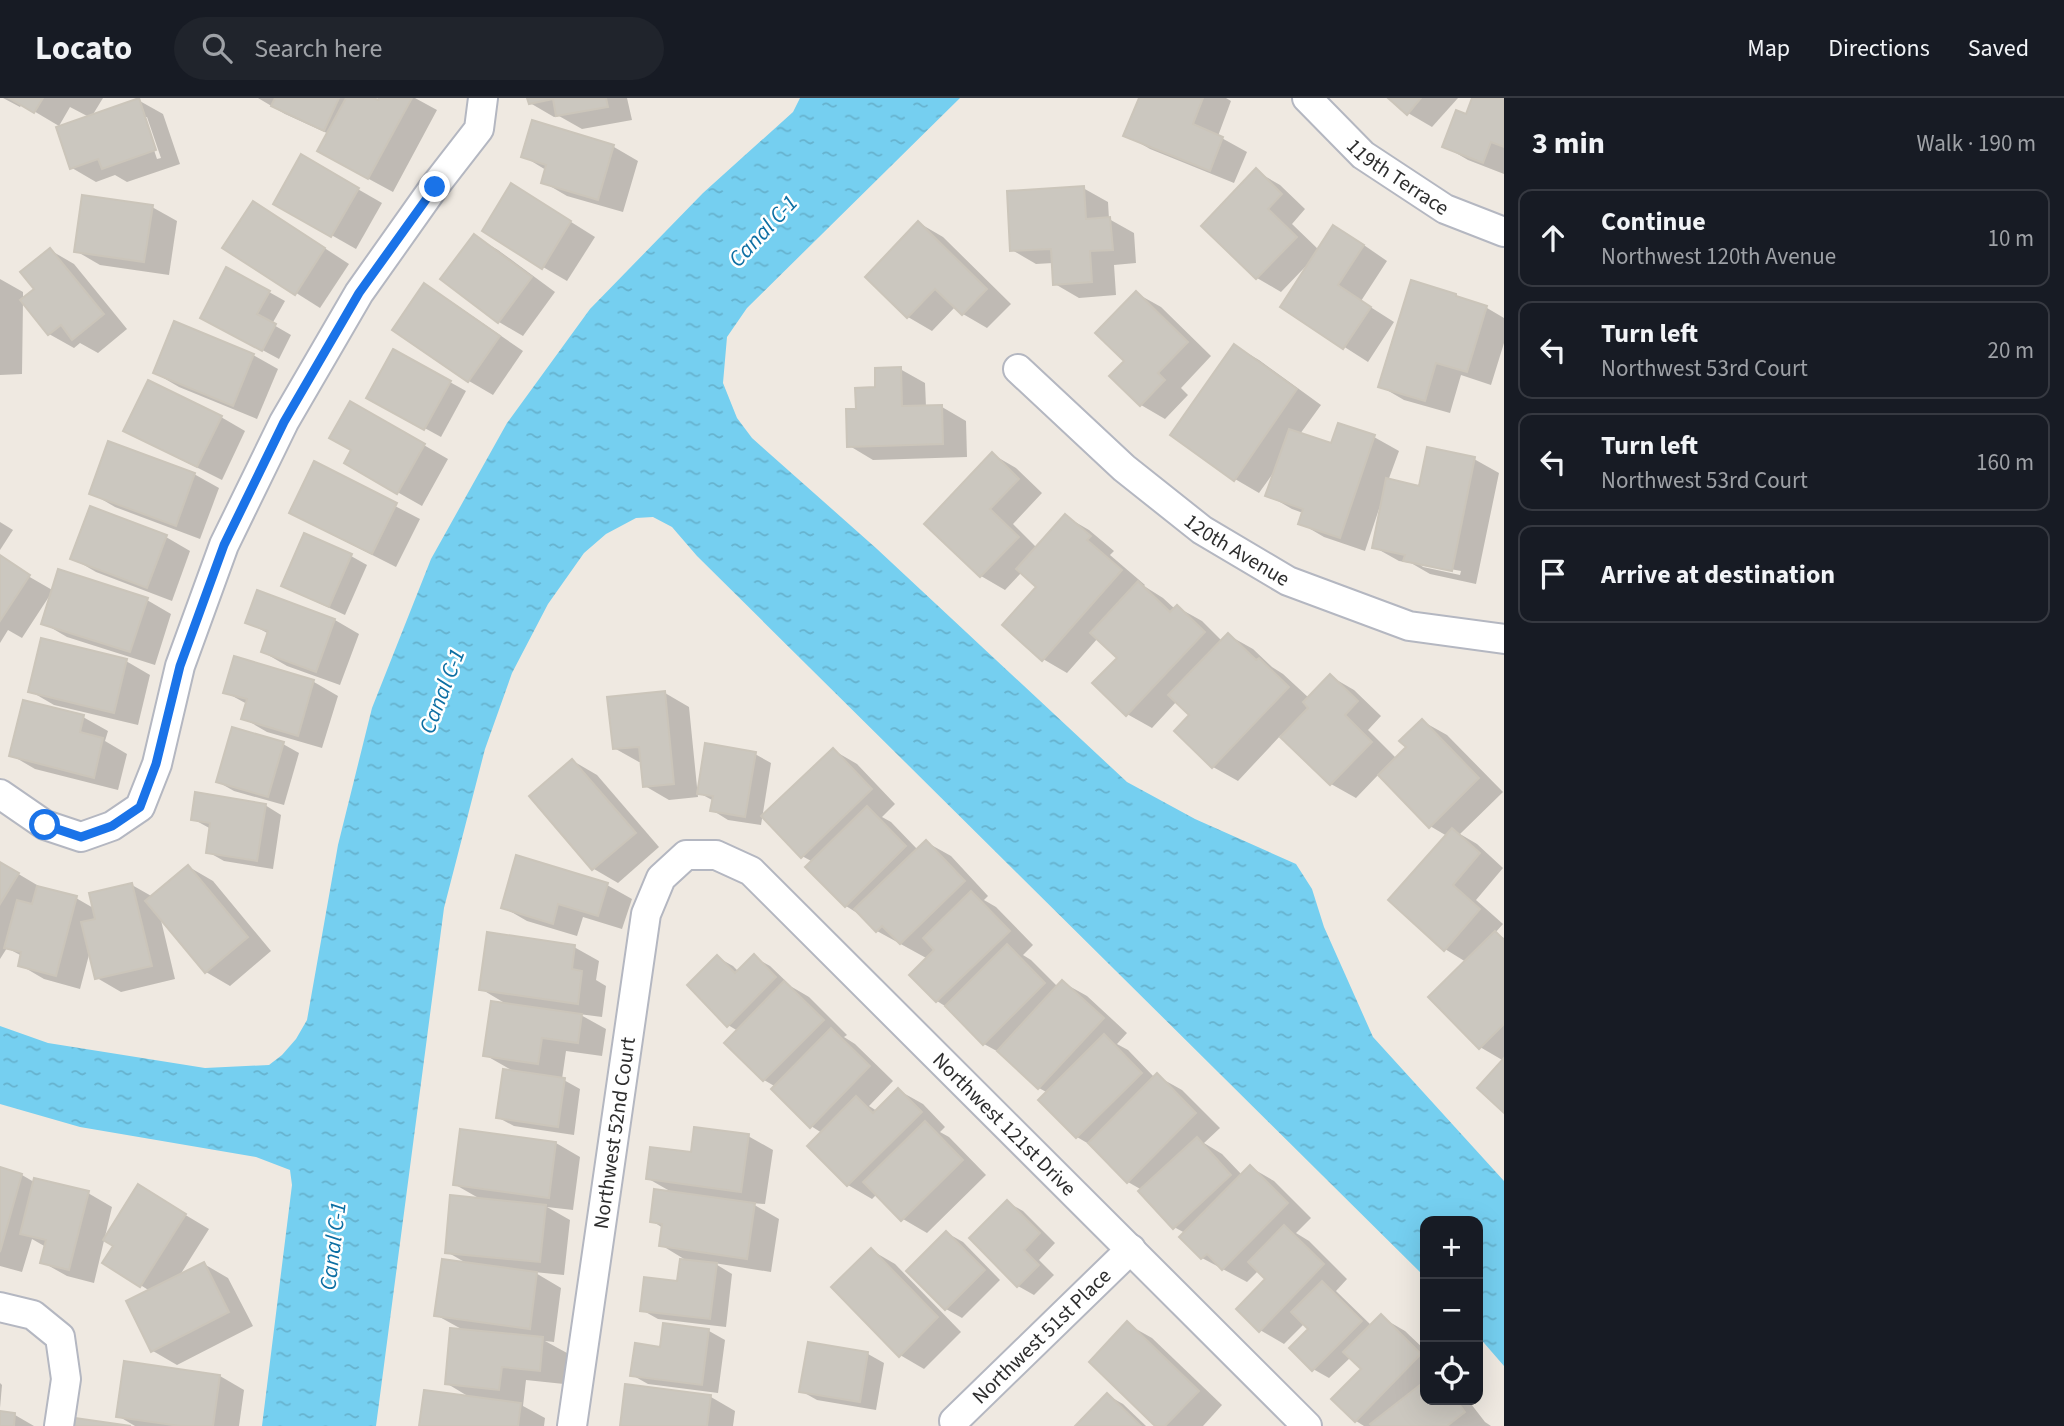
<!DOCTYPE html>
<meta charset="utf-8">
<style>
body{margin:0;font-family:"Source Sans 3",sans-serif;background:#20242c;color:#f1f3f6}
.controls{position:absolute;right:21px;bottom:21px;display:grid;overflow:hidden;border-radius:14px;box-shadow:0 7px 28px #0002}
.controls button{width:63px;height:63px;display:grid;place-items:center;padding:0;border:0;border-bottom:2px solid #363941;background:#171b24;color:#f1f3f6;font:35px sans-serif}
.stop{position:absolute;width:21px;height:21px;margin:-16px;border:5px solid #1a73e8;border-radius:50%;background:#fff}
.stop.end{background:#1a73e8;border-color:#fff;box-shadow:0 2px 7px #0008}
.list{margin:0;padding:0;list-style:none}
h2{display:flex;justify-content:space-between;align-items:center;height:91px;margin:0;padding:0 28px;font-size:30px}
h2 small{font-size:23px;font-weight:400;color:#9ea1a6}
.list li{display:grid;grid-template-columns:46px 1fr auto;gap:21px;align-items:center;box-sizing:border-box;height:98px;margin:0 14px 14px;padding:0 14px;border:2px solid #363941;border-radius:14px}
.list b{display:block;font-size:26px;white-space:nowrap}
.list p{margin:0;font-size:23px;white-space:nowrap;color:#9ea1a6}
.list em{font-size:23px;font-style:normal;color:#9ea1a6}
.icon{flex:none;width:38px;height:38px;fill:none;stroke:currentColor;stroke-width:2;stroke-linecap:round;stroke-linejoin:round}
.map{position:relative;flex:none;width:1504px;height:1328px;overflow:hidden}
header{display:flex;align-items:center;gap:42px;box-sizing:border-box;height:98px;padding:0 35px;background:#171b24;border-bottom:2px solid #363941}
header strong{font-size:33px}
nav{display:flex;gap:38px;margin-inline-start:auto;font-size:24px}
.search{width:490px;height:63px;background:#20242c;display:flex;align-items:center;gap:18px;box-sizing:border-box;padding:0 24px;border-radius:38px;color:#9ea1a6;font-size:26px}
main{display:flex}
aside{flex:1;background:#171b24}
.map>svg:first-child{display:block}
</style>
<header>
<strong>Locato</strong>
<div class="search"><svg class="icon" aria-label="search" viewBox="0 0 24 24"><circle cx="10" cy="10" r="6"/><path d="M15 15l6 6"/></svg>Search here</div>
<nav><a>Map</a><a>Directions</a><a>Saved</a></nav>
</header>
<main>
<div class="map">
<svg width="1504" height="1328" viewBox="0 0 1504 1328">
<defs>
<pattern id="water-ripples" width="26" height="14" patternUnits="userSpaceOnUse" patternTransform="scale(1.75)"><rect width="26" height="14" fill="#75cff0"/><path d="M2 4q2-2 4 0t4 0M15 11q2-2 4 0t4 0" fill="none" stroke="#66b2ce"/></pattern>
</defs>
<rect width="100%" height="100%" fill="#efe9e1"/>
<!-- water -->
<polygon fill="url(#water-ripples)" points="800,0 960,0 747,210 727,239 723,285 737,320 752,340 877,451 1127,684 1195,721 1296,766 1312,791 1324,829 1373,939 1504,1083 1504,1268 1478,1238 1478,1123 1425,1123 1425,1179 697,458 672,429 653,419 636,420 606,436 584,455 548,506 512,575 485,651 444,810 376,1328 262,1328 292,1087 290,1072 256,1059 80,1029 0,1006 0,928 48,945 205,970 269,967 282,957 296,941 307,922 338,747 372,610 431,461 507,325 590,211 703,95 793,14"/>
<!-- shadow -->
<g fill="#0003" fill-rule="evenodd">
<path d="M3,0H103L92,18L138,2L163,16L180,66L127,84L115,77L96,84L72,70L89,19L70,9L59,28L22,6L20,9ZM143,19H147L161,60L157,61Z"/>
<polygon points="258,0 371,0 378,4 381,0 415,0 437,12 393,94 343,67 329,36 285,16"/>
<polygon points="529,0 627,0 632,22 582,31 559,18 554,19 530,5"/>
<polygon points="1140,0 1226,0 1231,3 1218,38 1247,54 1234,85 1150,51 1126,37"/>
<polygon points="1391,0 1458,0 1432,29 1408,15"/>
<polygon points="1473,0 1504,0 1504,76 1468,62 1444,48 1467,18"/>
<polygon points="533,25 614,49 638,63 623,114 567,98 543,84 546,72 523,58"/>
<polygon points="302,59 382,105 356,151 275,105"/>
<polygon points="1256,73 1280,87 1305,111 1292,126 1319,152 1358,143 1387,163 1361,203 1394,224 1368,264 1282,209 1308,169 1306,168 1281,194 1257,180"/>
<polygon points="1083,90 1108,104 1109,121 1134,135 1136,165 1114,167 1116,197 1079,200 1055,186 1053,165 1036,166 1012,152"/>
<polygon points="536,102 595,139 567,183 543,169"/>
<polygon points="152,109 177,123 169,177 100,167 76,153"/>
<polygon points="277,119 349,166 320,210 225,150"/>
<polygon points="919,125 943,139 1011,206 987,230 963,216 956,208 932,233 908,219"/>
<polygon points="474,138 498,152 555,194 523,238 499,224 442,181"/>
<polygon points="50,152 74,166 127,231 98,255 80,245 74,250 49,236 23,203 22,276 0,277 0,181 23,194 23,202 36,192"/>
<polygon points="425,188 449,202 523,253 493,297 469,283"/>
<polygon points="269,194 285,203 272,226 291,237 279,261 218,228"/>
<polygon points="1136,195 1161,209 1211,258 1181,290 1188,297 1165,321 1141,307 1127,263"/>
<polygon points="1456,197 1465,203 1487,210 1504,220 1504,245 1491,287 1461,277 1450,315 1404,302 1380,288"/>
<path d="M1235,248L1259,262L1321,307L1300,336L1332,347L1374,339L1399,353L1388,383L1420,390L1474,361L1499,375L1476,486L1430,476L1411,465L1399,463L1374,449L1382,408H1380L1365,453L1324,439L1300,425L1303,415L1292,411L1268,397L1276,371L1259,395L1235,381ZM1418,465L1461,473L1460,477L1423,469Z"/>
<polygon points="394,253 466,293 441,339 368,299"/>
<polygon points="253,257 278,271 257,321 179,289 155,275"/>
<polygon points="900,271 925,285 926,309 942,309 966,323 967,359 873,362 848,347 858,312 877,291"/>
<polygon points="351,305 448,361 422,408 346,365 353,352"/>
<polygon points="221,319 245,333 222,382 150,346 126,332"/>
<polygon points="992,356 1016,370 1042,395 1013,426 1037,450 1065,418 1089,432 1114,453 1110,457 1145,487 1144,488 1163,500 1175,511 1177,509 1202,523 1222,543 1228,537 1253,551 1272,569 1283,576 1309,600 1330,578 1354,592 1381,618 1368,632 1397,661 1409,650 1422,623 1447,637 1503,694 1460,736 1477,746 1503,770 1476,802 1503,826 1495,835 1504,840 1504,963 1480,949 1466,864 1445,851 1447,738 1430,728 1379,676 1356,700 1331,686 1281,637 1238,683 1213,669 1176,633 1191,617 1177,603 1152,630 1127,616 1119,560 1098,540 1067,575 1043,561 1038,488 1022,474 1005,492 981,478 926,426"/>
<polygon points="314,366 420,421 396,469 315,428"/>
<polygon points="194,376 219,390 200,441 115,409 91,395"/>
<polygon points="0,424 13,432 0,452"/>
<polygon points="166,439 190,453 172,503 96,474 72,460"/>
<polygon points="0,458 21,474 54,493 147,502 171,516 155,567 67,539 43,525 52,494 22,540 8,532 0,545"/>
<polygon points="351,458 367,467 345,517 299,496 283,487"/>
<polygon points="335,522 359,536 340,587 287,568 263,554 269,536 247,524"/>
<polygon points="235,561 314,584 338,598 322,650 267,634 243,620 247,606 225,594"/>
<polygon points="126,563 150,577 138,627 54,607 30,593"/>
<polygon points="665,595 689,609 698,699 669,702 645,688 642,664 639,664 614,650"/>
<polygon points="83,619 108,633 105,643 127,656 118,692 35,671 11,657"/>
<polygon points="283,646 299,655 284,707 234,693 218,684"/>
<polygon points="833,652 857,666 895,706 882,719 891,724 918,752 926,744 951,758 988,798 984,802 996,809 1033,847 1023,857 1031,862 1058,889 1062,884 1087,898 1127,935 1117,946 1128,952 1155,980 1157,978 1182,992 1220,1030 1204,1045 1222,1056 1242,1077 1250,1069 1274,1083 1311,1120 1296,1135 1309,1143 1347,1181 1336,1193 1372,1228 1381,1219 1405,1233 1425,1252 1425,1302 1468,1302 1485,1324 1491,1328 1364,1328 1356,1323 1363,1271 1351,1259 1329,1280 1313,1271 1311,1231 1305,1225 1284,1246 1260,1232 1268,1181 1259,1172 1247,1184 1202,1160 1185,1135 1174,1129 1142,1092 1128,1084 1094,1049 1077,1039 1048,995 1039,990 1004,957 984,946 948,910 937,903 928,861 877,833 862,818 846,808 813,764 802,758"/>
<polygon points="755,656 771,665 761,727 728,722 712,712 714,703 699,695"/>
<polygon points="573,663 597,677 659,749 618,785 594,771 531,699"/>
<polygon points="265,707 281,717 273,771 224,763 208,754 211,731 193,721"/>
<polygon points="0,765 42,790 76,800 95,811 132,787 153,799 189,769 213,783 271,853 230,888 206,874 160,818 175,881 121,894 97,880 90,853 80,891 44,881 20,867 22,858 7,850 0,861"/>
<polygon points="607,787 632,801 622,831 583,819 577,838 527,823 503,809"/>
<polygon points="574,849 599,863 596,882 606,888 602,919 579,916 606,931 602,958 566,953 562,981 580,991 574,1037 514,1028 497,1019 515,974 485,957 508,907 481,891"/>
<polygon points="717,859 733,868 739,874 754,859 770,868 792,889 809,899 847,937 844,939 855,946 893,983 869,1008 877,1013 898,992 923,1006 945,1029 940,1034 949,1039 986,1077 927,1135 903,1121 877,1096 872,1101 848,1087 822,1035 811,1028 776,989 764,982 726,945 738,933 728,927"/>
<polygon points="748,1038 773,1052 765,1106 751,1105 779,1121 771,1174 714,1165 732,1176 726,1229 658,1221 642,1212 679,1185 689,1164 661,1147 663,1130 652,1123 675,1096 647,1080 692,1056"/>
<polygon points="556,1045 580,1059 573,1112 547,1109 570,1122 564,1177 534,1174 561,1190 554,1244 545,1243 567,1255 564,1286 526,1282 523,1308 545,1320 544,1328 421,1328 471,1300 446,1285 465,1233 436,1217 468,1166 447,1154 482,1102 454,1086"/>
<polygon points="0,1071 22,1077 34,1084 88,1095 112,1109 94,1185 67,1178 42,1164 46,1149 32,1141 22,1174 0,1168"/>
<polygon points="162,1103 209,1131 180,1177 204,1166 228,1180 253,1228 177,1267 153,1253 150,1193 105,1165"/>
<polygon points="1007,1104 1023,1113 1055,1145 1039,1162 1054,1177 1034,1197 1018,1188"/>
<polygon points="947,1135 963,1144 1000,1182 962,1220 946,1211"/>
<polygon points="871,1152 895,1166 961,1234 924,1271 900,1257"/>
<polygon points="1127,1226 1152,1240 1222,1307 1203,1328 1158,1328"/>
<polygon points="665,1227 709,1233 725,1242 718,1295 648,1286 632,1277 662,1251"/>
<polygon points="809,1246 868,1256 884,1265 876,1312 817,1302 801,1293"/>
<polygon points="220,1278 244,1292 239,1328 135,1328 118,1318"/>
<polygon points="0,1285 2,1287 0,1310"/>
<polygon points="627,1288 711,1299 735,1313 733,1328 621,1328"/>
<polygon points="1107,1297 1123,1306 1146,1328 1077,1328"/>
<polygon points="0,1315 15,1317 34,1328 0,1328"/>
</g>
<!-- building -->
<g fill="#cbc7bf" stroke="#cbc5ba" stroke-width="2">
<polygon points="9,0 43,0 34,15"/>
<polygon points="139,0 156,52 102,71 98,61 70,71 56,29"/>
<polygon points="275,0 339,0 324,33 271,8"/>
<polygon points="346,0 374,0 378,2 379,0 412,0 368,81 317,53"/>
<polygon points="527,0 606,0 608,9 556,18 553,1 529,6"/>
<polygon points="1139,0 1203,0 1193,26 1223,39 1210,73 1123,38"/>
<polygon points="1388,0 1421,0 1407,17"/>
<polygon points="1472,0 1504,0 1504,49 1491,44 1483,65 1442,49 1456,12 1466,16"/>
<polygon points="532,22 614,47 598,102 541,85 546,67 521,59"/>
<polygon points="301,56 359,90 331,139 273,106"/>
<polygon points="1256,70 1282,96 1268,111 1297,139 1256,181 1201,128"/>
<polygon points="511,85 571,123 542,171 482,133"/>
<polygon points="1084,88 1086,121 1110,119 1113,152 1090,153 1092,184 1053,187 1051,151 1010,153 1007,93"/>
<polygon points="82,97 153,107 144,164 74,154"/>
<polygon points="253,103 325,150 295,197 222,150"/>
<polygon points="918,123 987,191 962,217 935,191 907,220 865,179"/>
<polygon points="1333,127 1364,147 1338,187 1371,209 1343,251 1280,209"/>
<polygon points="474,136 532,179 498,225 440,181"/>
<polygon points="50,150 104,216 72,242 61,227 48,237 20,202 34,191 20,174"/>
<polygon points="226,169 270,193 257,216 276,226 262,253 200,220"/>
<polygon points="1411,182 1456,196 1456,198 1487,208 1467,274 1436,265 1425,303 1378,289"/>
<polygon points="424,185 500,238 468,284 392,232"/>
<polygon points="1136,193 1188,244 1158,275 1165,282 1140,308 1109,278 1124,263 1095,235"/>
<polygon points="174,223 254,256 233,308 153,275"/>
<polygon points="1234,246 1297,291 1234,383 1170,337"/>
<polygon points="393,251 451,283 424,332 366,300"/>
<polygon points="901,269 902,308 942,307 943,346 847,349 846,311 856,311 855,290 875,289 875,270"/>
<polygon points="148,282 222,318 197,369 123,333"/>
<polygon points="350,303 425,346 397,396 344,365 351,352 329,340"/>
<polygon points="1338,325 1375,337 1340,440 1298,426 1303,411 1265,398 1289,331 1331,345"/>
<polygon points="108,343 195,375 176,428 89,396"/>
<polygon points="1427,349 1475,359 1452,473 1403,463 1405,457 1372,450 1386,380 1419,388"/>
<polygon points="992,354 1019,381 990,411 1019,439 980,479 924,426"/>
<polygon points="314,363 397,405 372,456 289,415"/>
<polygon points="90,408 167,437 147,490 70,461"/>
<polygon points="1065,416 1091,438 1087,442 1122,472 1042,563 1002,527 1036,489 1016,471"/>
<polygon points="304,435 352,456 329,509 281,488"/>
<polygon points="0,457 30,477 0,523"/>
<polygon points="58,471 148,500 130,554 41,526"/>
<polygon points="1138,483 1170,514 1177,507 1205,534 1126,618 1092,585 1117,560 1090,535"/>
<polygon points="257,492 335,521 316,574 261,554 268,533 245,525"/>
<polygon points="1228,535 1256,562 1259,560 1289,589 1212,670 1174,633 1189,617 1168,597"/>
<polygon points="41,540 127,561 114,615 28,594"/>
<polygon points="234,558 314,582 298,638 241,621 247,601 223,595"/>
<polygon points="1330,576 1358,603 1345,617 1372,644 1330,687 1280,639 1308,610 1303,604"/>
<polygon points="665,593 674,686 643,689 639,649 613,651 607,599"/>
<polygon points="23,602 84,617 80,634 103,640 94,680 9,658"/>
<polygon points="1422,621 1479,680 1429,730 1378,677 1406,649 1399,643"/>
<polygon points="232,629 284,644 268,699 216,684"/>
<polygon points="705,645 756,654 745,719 710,713 713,698 697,696"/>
<polygon points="833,650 872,691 801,760 761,718"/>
<polygon points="572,661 636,735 592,772 529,698"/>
<polygon points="195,694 266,706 257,763 206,755 210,725 191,722"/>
<polygon points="867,708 906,748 845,809 805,769"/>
<polygon points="1452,730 1480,755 1453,787 1480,811 1444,853 1388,802"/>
<polygon points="926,742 965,783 900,846 882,828 876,834 854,811"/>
<polygon points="516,757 608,785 598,818 558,806 553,826 501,810"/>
<polygon points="0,764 19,775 0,806"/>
<polygon points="188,767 248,839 205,875 145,803"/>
<polygon points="132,785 152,868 95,881 81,824 95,821 89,795"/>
<polygon points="37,788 77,798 56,878 18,868 21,854 4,850 17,802 32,806"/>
<polygon points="971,793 1010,833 936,904 909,877 934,852 923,840"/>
<polygon points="1495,833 1504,842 1504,926 1479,951 1428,899"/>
<polygon points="487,834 575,847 572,871 582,873 578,906 479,892"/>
<polygon points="1007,846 1045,885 983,947 945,908"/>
<polygon points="754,856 776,879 727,929 687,887 717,857 735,875"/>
<polygon points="1062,882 1104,920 1038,991 997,953"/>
<polygon points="784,883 824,922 763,983 724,945"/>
<polygon points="491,903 582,916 578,945 542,940 538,966 483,958"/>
<polygon points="831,930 870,968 810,1030 771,991"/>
<polygon points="1104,936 1142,975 1076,1040 1038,1002"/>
<polygon points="1504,960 1504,1015 1477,990"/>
<polygon points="503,971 565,980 558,1029 496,1020"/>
<polygon points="1157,975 1196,1015 1127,1085 1088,1045"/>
<polygon points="898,990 922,1014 847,1088 807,1048 856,998 873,1015"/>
<polygon points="925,1023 963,1062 901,1123 863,1084"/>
<polygon points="694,1029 749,1036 741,1094 646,1081 650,1049 691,1054"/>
<polygon points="460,1031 556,1044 549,1100 453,1087"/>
<polygon points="1197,1039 1231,1077 1173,1131 1138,1093"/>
<polygon points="1250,1067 1288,1105 1222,1172 1207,1156 1201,1161 1179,1139"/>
<polygon points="0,1069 22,1076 0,1154"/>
<polygon points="34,1080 89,1093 69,1172 40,1165 46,1142 20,1136"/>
<polygon points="138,1086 186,1116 140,1189 102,1165 113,1148 103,1142"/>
<polygon points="654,1091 755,1105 747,1161 659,1148 662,1126 650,1124"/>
<polygon points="450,1097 546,1107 540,1164 445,1155"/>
<polygon points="1007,1102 1040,1135 1024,1152 1039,1167 1017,1189 969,1140"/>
<polygon points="1284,1127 1324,1166 1259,1234 1236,1211 1265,1181 1248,1164"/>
<polygon points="946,1133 985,1172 945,1212 906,1173"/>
<polygon points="871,1150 938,1219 899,1259 831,1189"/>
<polygon points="442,1161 537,1174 530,1231 434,1218"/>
<polygon points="680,1161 717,1165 710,1221 640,1213 644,1179 677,1183"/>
<polygon points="204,1164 229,1214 151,1254 126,1203"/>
<polygon points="1322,1183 1362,1223 1312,1273 1289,1250 1308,1231 1291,1214"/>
<polygon points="1381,1216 1421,1256 1355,1324 1331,1301 1361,1271 1343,1254"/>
<polygon points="1127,1223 1199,1293 1165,1328 1155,1328 1089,1264"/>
<polygon points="663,1225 709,1231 702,1287 630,1278 635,1245 660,1249"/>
<polygon points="450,1230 543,1239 540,1273 502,1269 499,1292 445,1286"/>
<polygon points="808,1244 868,1254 860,1304 799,1294"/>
<polygon points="124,1263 220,1277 213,1328 180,1328 116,1319"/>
<polygon points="1425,1283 1425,1302 1456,1302 1465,1314 1447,1328 1372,1328 1370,1326"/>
<polygon points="625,1286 711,1297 707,1328 620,1328"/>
<polygon points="424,1292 521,1305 518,1328 419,1328"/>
<polygon points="1107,1295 1141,1328 1075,1328"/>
<polygon points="0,1313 15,1315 14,1328 0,1328"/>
<polygon points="75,1320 131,1328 74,1328"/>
</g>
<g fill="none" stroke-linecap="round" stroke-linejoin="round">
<defs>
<g id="street">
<path id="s1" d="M1307,0L1363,57L1445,111L1504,134"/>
<path id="s2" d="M1018,271L1124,370L1202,432L1288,483L1409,528L1504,541"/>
<polyline points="0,696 45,727 81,739 112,728 140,709 157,666 180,568 224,447 284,324 359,195 434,89 479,31 483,0"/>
<polyline points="0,1209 33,1217 60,1239 66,1281 59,1328"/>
<path id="s3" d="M954,1323L1131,1151"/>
<path id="s4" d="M572,1328L646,816L661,780L686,757H716L751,773L1307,1328"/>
</g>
</defs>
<!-- street casing -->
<use href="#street" stroke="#b4b7c1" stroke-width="32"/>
<!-- street -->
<use href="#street" stroke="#fff" stroke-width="28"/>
</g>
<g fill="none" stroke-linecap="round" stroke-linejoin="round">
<!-- route -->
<polyline stroke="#1a73e8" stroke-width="9" points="45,727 81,739 112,728 140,709 156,666 180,568 224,447 284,324 359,195 435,89"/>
</g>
<g text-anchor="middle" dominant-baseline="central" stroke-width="5" stroke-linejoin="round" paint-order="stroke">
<!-- street labels -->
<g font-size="21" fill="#2e2e2e" stroke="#fff">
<text stroke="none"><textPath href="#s1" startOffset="121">119th Terrace</textPath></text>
<text stroke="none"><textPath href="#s2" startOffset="285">120th Avenue</textPath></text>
<text stroke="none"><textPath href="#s4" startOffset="1017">Northwest 121st Drive</textPath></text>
<text stroke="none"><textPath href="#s4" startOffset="296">Northwest 52nd Court</textPath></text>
<text stroke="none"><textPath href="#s3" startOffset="122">Northwest 51st Place</textPath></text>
</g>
<!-- water labels -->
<g font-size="23" font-style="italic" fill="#0d6fa3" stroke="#fff">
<text transform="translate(763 133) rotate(-47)">Canal C-1</text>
<text transform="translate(442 593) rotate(-69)">Canal C-1</text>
<text transform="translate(333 1148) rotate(-83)">Canal C-1</text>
</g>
</g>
</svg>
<div class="controls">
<button>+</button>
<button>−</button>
<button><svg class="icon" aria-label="locate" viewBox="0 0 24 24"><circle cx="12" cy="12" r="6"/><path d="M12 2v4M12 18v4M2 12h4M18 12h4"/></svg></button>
</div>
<div class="stop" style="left:45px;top:727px"></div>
<div class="stop end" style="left:435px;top:89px"></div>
</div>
<aside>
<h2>3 min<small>Walk · 190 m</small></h2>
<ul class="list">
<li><svg class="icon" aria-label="ahead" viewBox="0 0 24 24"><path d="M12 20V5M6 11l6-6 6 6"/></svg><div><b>Continue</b><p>Northwest 120th Avenue</p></div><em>10 m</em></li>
<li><svg class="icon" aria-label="left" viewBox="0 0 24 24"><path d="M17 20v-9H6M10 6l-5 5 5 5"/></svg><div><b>Turn left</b><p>Northwest 53rd Court</p></div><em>20 m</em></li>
<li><svg class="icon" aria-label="left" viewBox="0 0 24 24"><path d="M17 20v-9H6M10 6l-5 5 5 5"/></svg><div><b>Turn left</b><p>Northwest 53rd Court</p></div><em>160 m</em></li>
<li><svg class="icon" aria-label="arrive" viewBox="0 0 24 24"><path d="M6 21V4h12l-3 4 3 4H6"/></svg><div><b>Arrive at destination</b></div></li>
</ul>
</aside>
</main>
